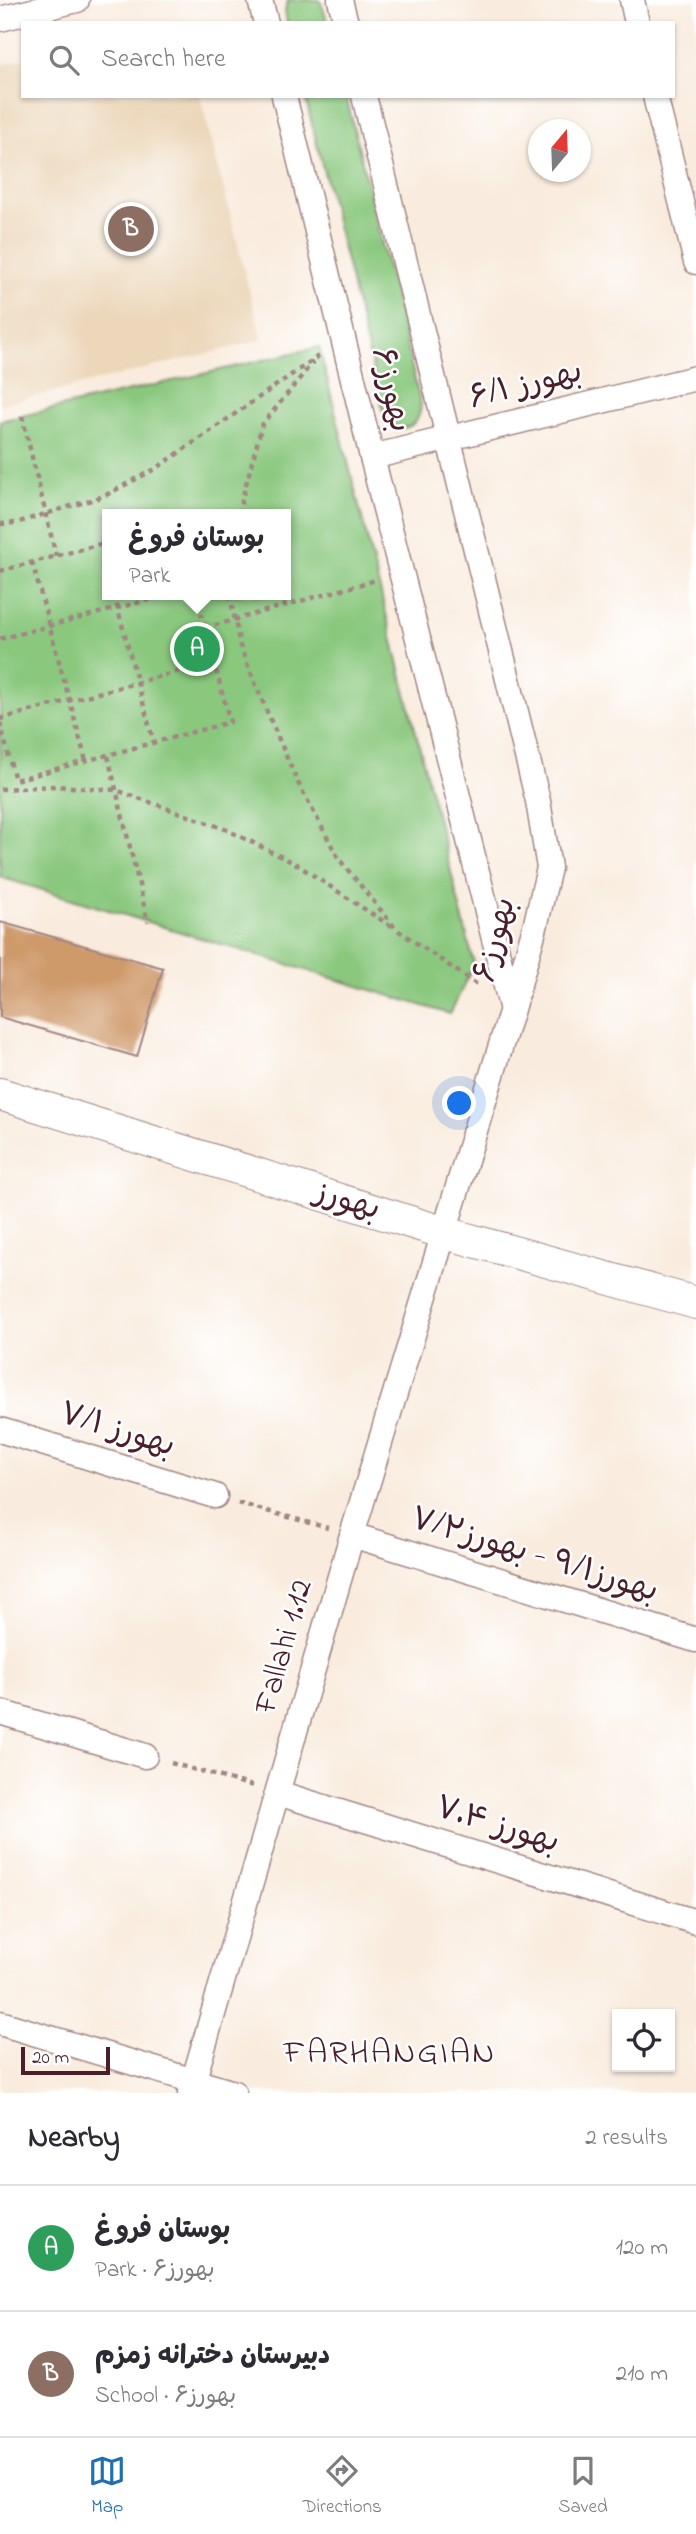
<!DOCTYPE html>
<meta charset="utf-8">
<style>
body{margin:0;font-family:"Indie Flower","Playpen Sans Arabic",sans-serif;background:#f2f2f3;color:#2b2b33}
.controls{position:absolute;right:21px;bottom:21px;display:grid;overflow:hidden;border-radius:0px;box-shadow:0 2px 5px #0004}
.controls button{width:63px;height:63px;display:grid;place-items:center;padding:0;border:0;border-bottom:2px solid #e1e1e2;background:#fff;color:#2b2b33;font:35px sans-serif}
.compass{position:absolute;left:528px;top:119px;width:63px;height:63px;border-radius:50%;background:#fff;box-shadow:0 2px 5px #0004;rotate:19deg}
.scale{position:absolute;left:21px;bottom:18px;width:89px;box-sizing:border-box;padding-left:7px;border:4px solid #4a1f2b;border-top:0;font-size:19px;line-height:24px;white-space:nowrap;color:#4a1f2b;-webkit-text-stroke:5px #fff;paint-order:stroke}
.you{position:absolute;left:460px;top:1104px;width:24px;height:24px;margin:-18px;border:5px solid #fff;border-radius:50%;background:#1a73e8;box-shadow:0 0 0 10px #1a73e833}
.badge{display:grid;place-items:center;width:46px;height:46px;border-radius:50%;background:#1f6fb2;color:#fff;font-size:23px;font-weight:700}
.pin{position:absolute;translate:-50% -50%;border:4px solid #fff;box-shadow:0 2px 7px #0006}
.popup{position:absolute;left:102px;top:509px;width:189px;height:91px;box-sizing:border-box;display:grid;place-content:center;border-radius:0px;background:#fff;filter:drop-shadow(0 2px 5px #0005);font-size:23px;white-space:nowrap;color:#7c7c81}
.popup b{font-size:26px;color:#2b2b33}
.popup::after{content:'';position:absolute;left:50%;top:100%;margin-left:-14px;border:14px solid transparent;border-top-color:#fff}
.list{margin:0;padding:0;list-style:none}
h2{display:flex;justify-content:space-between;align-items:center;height:91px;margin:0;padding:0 28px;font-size:30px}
h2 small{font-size:23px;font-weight:400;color:#7c7c81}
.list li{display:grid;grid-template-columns:46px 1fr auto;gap:21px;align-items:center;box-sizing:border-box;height:126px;padding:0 28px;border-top:2px solid #e1e1e2}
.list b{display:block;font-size:26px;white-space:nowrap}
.list p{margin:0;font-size:23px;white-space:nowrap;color:#7c7c81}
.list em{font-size:23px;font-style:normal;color:#7c7c81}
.icon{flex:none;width:38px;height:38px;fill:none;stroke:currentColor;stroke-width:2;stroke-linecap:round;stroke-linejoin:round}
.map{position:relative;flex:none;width:696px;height:2093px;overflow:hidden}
.search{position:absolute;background:#fff;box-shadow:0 2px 5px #0004;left:21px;right:21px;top:21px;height:77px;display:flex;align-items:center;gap:18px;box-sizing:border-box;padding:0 24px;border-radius:0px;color:#7c7c81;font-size:26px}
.sheet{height:343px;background:#fff}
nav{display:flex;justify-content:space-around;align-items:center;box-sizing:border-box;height:98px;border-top:2px solid #e1e1e2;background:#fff;font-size:19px;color:#7c7c81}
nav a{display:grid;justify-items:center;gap:4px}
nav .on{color:#1f6fb2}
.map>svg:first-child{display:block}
</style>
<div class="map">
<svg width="696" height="2093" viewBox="0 0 696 2093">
<rect width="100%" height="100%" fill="#fff"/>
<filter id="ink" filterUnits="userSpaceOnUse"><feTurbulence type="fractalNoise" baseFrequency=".0143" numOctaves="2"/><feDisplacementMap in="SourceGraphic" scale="14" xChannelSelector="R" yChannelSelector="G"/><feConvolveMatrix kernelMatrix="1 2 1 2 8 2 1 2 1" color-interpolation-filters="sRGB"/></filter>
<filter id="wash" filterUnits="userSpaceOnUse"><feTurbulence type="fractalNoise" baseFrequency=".00686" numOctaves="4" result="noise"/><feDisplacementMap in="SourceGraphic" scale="28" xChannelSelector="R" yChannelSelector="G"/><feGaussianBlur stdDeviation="1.57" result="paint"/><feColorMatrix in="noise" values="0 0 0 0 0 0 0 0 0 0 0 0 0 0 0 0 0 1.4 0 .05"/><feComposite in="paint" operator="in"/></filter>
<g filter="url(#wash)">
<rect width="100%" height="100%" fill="#f9ecde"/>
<!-- built -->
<polygon fill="#ecd7ba" points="23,59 23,96 200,96 262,340 0,405 0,65"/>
<!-- green -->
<g fill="#8ac87e" stroke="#6a7454" stroke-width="2" fill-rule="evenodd">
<polygon points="288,0 320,0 328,23 287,23 285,10"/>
<path d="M305,96H346L421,405C420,429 395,438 384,414Z"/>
<path d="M319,347L474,964L450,1014L0,877V421ZM108,514H286V595H108Z"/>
</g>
<g id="blocks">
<!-- building -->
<polygon fill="#cf9a6b" points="0,922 163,968 137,1057 0,1017"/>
</g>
</g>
<g filter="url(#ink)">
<use href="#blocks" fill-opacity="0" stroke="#a28684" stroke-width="2"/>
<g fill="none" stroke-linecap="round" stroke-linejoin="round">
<defs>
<g id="minor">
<polyline points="260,0 266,23"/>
<polyline points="340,0 346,23"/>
<polyline points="632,0 637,23"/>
<polyline points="0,19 77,0"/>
<polyline points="284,96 372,457 511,1006"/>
<polyline points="655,96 696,262"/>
<polyline points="372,457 696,378"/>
<polyline points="0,1430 215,1496"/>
<polyline points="352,1535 696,1640"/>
<polyline points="0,1712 145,1756"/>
<polyline points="278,1793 696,1922"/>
<polyline points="0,2023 234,2093"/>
<polyline points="190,2093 352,1535 512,1009 536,923 549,868 538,801 364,96"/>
</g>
<polyline id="tertiary" points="0,1094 442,1232 696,1303"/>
</defs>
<!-- minor casing -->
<use href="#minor" stroke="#a28684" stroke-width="27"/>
<!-- tertiary casing -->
<use href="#tertiary" stroke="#a28684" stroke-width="34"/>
<!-- path -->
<g stroke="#a28684" stroke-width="4.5" stroke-dasharray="5 5" stroke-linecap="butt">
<polyline points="22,416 56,556"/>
<polyline points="238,514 262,425 313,362"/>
<polyline points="0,524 16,523 104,496 157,468 320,355"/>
<polyline points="101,544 108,570"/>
<polyline points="32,562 86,761"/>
<polyline points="0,571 108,542"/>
<polyline points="114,595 154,743"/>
<polyline points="230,595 240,646 267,712 298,783 339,859 396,929 479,986"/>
<polyline points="205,628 376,580"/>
<polyline points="0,639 167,595"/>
<polyline points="0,719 214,662"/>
<polyline points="0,723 15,780 230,722 196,595"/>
<polyline points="108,756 148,922"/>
<polyline points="0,789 55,786 116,790 225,829 296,864 392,927"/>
<polyline points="238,1503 328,1528"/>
<polyline points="171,1763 253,1786"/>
</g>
<!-- minor -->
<use href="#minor" stroke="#fff" stroke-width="24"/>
<!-- tertiary -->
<use href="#tertiary" stroke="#fff" stroke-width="32"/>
</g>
</g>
<g text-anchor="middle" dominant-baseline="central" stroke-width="5" stroke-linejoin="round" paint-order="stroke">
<!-- street labels -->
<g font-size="32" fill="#4a1f2b" stroke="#fff">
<text transform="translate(526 386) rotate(-14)">بهورز ۶/۱</text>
<text transform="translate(390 390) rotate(77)">بهورز۶</text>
<text transform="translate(496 940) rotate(-75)">بهورز۶</text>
<text transform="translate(347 1202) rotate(17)">بهورز</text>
<text transform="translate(117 1431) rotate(17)">بهورز ۷/۱</text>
<text transform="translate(534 1556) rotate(17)">بهورز۹/۱ - بهورز۷/۲</text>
<text transform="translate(285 1647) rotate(-74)">Fallahi 1.12</text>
<text transform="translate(497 1826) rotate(17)">بهورز ۷.۴</text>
</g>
<!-- neighbourhood labels -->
<g font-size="33" letter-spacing="2" fill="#4a1f2b" stroke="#fff">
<text x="390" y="2054">FARHANGIAN</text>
</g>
</g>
</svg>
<div class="controls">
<button><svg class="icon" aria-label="locate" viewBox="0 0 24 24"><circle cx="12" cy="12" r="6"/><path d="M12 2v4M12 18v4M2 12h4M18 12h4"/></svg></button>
</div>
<svg class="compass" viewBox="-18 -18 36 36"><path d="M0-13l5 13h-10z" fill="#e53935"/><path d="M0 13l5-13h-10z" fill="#7c7c81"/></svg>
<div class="scale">20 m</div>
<div class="you"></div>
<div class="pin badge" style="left:197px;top:649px;background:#2e9e5b">A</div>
<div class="popup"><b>بوستان فروغ</b>Park</div>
<div class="pin badge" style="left:131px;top:229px;background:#8d6e63">B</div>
<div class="search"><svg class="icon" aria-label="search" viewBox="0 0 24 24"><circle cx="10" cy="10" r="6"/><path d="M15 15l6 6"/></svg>Search here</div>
</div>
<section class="sheet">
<h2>Nearby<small>2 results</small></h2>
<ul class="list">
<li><span class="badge" style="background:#2e9e5b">A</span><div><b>بوستان فروغ</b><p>Park · بهورز۶</p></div><em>120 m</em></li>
<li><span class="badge" style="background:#8d6e63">B</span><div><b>دبیرستان دخترانه زمزم</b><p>School · بهورز۶</p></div><em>210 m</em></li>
</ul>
</section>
<nav>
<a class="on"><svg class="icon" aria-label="map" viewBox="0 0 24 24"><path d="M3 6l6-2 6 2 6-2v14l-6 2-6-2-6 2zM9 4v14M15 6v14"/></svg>Map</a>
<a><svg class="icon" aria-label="directions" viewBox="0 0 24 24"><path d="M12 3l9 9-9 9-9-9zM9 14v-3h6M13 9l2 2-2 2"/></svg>Directions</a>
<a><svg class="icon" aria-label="saved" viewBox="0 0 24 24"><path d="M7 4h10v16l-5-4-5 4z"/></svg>Saved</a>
</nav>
